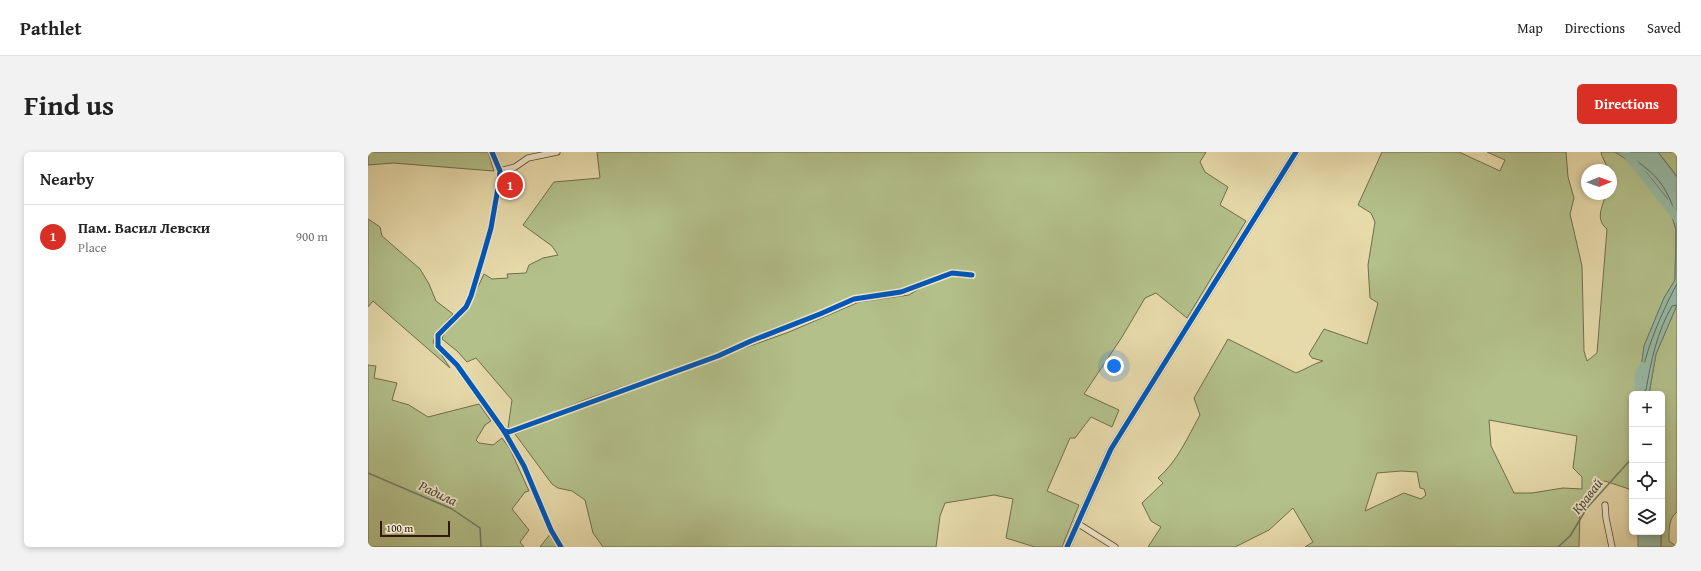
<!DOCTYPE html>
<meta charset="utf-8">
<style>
body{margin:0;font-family:"Gentium Book Plus",serif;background:#f2f2f2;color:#222}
.controls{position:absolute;right:12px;bottom:12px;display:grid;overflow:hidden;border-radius:6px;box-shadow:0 2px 6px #0003}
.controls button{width:36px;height:36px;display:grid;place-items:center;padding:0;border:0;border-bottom:1px solid #e0e0e0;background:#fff;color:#222;font:20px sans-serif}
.compass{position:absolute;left:1213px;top:12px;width:36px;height:36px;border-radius:50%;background:#fff;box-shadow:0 2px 6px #0003;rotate:89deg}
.scale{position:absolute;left:12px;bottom:10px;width:70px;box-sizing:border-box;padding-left:4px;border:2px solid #31180e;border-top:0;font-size:11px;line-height:14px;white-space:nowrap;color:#31180e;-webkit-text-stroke:3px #efe6c8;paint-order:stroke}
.you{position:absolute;left:746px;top:214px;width:14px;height:14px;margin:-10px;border:3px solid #fff;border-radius:50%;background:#1a73e8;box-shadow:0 0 0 6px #1a73e833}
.badge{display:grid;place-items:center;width:26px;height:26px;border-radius:50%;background:#d93025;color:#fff;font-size:13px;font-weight:700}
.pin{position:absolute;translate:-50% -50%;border:2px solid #fff;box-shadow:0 1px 4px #0006}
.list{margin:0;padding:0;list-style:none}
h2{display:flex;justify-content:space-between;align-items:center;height:52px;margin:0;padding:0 16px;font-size:17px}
h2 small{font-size:13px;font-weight:400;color:#767676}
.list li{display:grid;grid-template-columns:26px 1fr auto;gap:12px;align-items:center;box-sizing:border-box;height:64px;padding:0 16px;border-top:1px solid #e0e0e0}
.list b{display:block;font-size:15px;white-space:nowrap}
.list p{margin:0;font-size:13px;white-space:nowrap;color:#767676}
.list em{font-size:13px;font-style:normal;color:#767676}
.icon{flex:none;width:22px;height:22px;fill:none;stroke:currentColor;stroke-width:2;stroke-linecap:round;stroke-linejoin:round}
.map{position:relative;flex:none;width:1309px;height:395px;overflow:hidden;border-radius:6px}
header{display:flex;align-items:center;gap:24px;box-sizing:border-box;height:56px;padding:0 20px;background:#fff;border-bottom:1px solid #e0e0e0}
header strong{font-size:19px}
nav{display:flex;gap:22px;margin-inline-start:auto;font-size:14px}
.intro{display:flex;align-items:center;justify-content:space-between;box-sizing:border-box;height:96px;padding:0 24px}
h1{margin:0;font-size:28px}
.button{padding:10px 18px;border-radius:6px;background:#d93025;color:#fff;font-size:14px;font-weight:700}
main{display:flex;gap:24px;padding:0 24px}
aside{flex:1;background:#fff;border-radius:6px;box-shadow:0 2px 6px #0003}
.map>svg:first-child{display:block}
</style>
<header>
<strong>Pathlet</strong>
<nav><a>Map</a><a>Directions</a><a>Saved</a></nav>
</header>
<div class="intro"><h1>Find us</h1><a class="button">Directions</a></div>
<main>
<aside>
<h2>Nearby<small></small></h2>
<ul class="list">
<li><span class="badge">1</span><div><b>Пам. Васил Левски</b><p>Place</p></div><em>900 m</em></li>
</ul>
</aside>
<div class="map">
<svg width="1309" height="395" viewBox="0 0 1309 395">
<rect width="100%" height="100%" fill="#e6d9aa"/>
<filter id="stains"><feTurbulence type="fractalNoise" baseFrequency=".005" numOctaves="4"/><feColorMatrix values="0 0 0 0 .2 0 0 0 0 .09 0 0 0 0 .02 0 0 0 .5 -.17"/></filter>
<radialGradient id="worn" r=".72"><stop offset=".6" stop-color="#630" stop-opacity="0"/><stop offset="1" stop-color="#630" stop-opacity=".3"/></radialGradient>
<!-- green -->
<g fill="#b3c08a" stroke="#726c4c" fill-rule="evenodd">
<polygon points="0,0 120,0 126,19 25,11 0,13"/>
<polygon points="229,0 838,0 832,10 837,20 860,35 852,53 878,69 819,166 788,141 777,146 754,185 716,242 751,258 744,275 723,265 707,286 702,286 679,339 711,353 694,395 667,395 638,386 645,347 626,343 577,351 572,364 568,395 235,395 225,381 217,348 204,339 190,336 184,332 147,282 149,281 249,242 421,180 491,150 541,143 554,135 487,149 367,196 219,247 147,276 140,276 144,248 108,206 99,210 89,199 74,187 76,181 105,145 116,122 124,127 140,126 139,122 158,121 161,113 175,106 190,103 184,94 155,73 186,30 232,26"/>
<path d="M1014,0H1091L1132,19L1137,8L1119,0H1198L1200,25L1206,46L1202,62L1214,114L1216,199L1219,209L1229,201L1239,77C1227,67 1234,56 1238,42H1243V18H1239C1239,11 1234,7 1233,0H1247L1278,20L1299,46L1308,78L1307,128L1296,146L1276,194L1270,242H1264V344L1261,337L1237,329L1222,339L1212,357L1211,395H937L945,390L925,356L901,378L867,395H780L793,375L783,369L774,351L795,331L790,326C810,309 820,284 832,263L826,246L860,187L928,221C938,217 945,212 955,209L944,206L941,202L956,177L999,192L1010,151L1002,146L1000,113L1007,70L1003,61L990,53ZM1121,268L1209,284L1205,316L1214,325V337L1195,336L1164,341H1146L1123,294ZM1033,319L1049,320L1052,336L1056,337L1058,343L1053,347L1036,341L997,359L1009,321Z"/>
<polygon points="1290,0 1309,0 1309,25 1308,23"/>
<polygon points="0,67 12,75 14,84 52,117 61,132 68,149 85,162 69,180 65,190 82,216 5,149 0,155"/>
<path d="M1309,153V360C1300,367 1301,378 1301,389L1309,395H1293L1294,242H1281L1288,202Z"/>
<polygon points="0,213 8,214 6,226 29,231 24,248 41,253 60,265 111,252 123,269 117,273 108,288 111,291 125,293 134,286 142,297 161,339 157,340 144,357 161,378 152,390 156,395 0,395"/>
<polygon points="183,381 197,395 172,395"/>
</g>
<!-- water -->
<g fill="#97baa5" stroke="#6e7969">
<polygon points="1247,0 1290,0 1309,25 1309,153 1288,202 1281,242 1270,242 1276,194 1296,146 1307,128 1308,78 1299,46 1278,20"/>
<rect x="1270" y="380" width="23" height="15"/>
</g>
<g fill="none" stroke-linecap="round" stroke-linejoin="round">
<!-- shore -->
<g stroke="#64695a" stroke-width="1">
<path d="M1255,0C1286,20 1298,30 1309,67"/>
<path d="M1309,132C1298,151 1266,220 1275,240L1278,238C1283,209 1289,180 1304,154L1309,153"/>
</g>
<!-- stream -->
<g stroke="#6e7969" stroke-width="1.5">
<polyline points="0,321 84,357 112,376 113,395"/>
<polyline points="1190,395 1202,384 1219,356 1264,306"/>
</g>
<!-- river -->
<g stroke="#97baa5" stroke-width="8">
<polyline points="1257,0 1309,66"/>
<polyline points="1272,242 1270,224 1275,214"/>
</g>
<defs>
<g id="minor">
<polyline points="124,0 132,19 131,30 123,76 115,104 103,144 98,155 70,183 70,194 89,213 136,279 156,314 183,378 193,395"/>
<polyline points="132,19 147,15 160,6 189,0"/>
<polyline points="136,279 141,280 350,204 383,189 452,162 486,147 533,140 584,121 604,123"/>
<polyline points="1237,353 1238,366 1244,395"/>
<polyline points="709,371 747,395"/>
</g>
<polyline id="tertiary" points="699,395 743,297 928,0"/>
</defs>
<!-- minor casing -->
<use href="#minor" stroke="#5e4835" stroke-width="7"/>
<!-- tertiary casing -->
<use href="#tertiary" stroke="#5e4835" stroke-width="8"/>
<!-- minor -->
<use href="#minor" stroke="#efe6c8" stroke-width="5.5"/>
<!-- tertiary -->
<use href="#tertiary" stroke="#efe6c8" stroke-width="7"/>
<defs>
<g id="cycleway">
<polyline points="124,0 132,19 131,30 123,76 115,104 103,144 98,155 70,183 70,194 89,213 136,279 156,314 183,378 193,395"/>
<polyline points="136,279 141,280 350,204 383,189 452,162 486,147 533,140 584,121 604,123"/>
<polyline points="699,395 743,297 928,0"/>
</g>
</defs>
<!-- cycleway casing -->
<use href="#cycleway" stroke="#efe6c8" stroke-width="8"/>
<!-- cycleway -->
<use href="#cycleway" stroke="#0057b8" stroke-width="5"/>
</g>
<g text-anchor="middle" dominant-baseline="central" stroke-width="3.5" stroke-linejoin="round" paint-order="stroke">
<!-- water labels -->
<g font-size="14" font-style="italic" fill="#50493b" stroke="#efe6c8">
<text transform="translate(70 341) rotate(25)">Радила</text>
<text transform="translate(1219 344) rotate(-52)">Кравай</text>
</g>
</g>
<rect width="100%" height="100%" filter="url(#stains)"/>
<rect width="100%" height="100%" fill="url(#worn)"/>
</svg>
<div class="controls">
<button>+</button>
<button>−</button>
<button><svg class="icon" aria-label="locate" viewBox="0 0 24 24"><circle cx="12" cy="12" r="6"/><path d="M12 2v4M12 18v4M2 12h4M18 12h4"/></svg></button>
<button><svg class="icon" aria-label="layers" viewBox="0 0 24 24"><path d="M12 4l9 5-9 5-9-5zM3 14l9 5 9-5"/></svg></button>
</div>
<svg class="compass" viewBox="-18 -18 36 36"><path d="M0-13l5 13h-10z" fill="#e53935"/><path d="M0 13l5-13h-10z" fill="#767676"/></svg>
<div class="scale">100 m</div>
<div class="you"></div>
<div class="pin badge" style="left:142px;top:33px">1</div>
</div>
</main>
